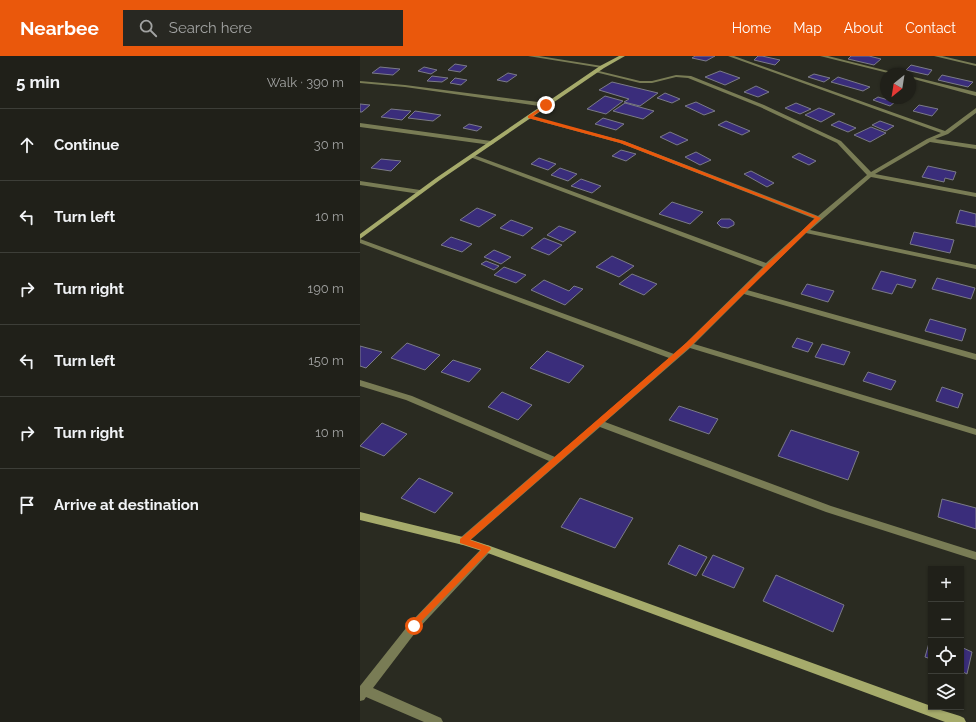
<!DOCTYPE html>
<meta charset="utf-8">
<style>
body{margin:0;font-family:Raleway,sans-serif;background:#282822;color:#f1f3f6}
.controls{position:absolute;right:12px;bottom:12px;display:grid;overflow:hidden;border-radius:0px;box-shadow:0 1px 3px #0004}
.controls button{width:36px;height:36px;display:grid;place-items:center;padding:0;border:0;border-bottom:1px solid #3d3e38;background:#202019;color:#f1f3f6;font:20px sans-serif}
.compass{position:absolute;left:520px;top:12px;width:36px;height:36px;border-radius:50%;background:#202019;box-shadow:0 1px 3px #0004;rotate:210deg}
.stop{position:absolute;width:12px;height:12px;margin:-9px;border:3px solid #ea580c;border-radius:50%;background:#fff}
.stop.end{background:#ea580c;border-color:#fff;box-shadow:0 1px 4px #0008}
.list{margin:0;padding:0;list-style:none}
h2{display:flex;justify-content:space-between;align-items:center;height:52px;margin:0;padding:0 16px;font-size:17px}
h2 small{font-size:13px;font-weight:400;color:#a2a3a2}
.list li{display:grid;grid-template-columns:26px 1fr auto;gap:12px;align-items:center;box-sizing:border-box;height:72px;padding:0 16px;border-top:1px solid #3d3e38}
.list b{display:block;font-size:15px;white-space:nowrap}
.list em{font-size:13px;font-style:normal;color:#a2a3a2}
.icon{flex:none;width:22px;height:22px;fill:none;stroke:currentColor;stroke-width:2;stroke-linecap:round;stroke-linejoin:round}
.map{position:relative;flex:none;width:616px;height:666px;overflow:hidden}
header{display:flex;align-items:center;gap:24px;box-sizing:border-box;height:56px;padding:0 20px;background:#ea580c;color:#fff}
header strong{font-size:19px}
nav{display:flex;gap:22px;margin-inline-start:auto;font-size:14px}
.search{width:280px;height:36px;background:#282822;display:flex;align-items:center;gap:10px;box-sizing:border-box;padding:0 14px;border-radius:0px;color:#a2a3a2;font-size:15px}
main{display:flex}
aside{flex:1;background:#202019}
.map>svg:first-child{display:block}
</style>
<header>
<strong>Nearbee</strong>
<div class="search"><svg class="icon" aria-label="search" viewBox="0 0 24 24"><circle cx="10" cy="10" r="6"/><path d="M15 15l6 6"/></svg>Search here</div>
<nav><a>Home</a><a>Map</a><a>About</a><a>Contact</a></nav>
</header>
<main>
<aside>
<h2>5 min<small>Walk · 390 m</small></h2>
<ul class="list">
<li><svg class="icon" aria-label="ahead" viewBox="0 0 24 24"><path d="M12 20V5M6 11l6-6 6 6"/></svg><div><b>Continue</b></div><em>30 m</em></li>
<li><svg class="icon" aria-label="left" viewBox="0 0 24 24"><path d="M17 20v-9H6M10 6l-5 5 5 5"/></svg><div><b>Turn left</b></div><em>10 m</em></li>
<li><svg class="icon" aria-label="right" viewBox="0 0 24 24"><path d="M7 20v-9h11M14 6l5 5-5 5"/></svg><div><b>Turn right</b></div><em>190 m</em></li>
<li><svg class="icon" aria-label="left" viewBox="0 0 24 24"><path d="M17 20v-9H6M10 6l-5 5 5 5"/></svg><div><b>Turn left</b></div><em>150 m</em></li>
<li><svg class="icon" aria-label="right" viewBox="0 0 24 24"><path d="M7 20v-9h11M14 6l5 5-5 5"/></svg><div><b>Turn right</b></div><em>10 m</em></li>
<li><svg class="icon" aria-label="arrive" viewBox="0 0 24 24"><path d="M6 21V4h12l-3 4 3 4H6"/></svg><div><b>Arrive at destination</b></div></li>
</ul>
</aside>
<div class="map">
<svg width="616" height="666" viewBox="0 0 616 666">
<rect width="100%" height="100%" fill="#2a2b21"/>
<!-- building -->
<g fill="#3a2d7b" stroke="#7b7b87">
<polygon points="335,0 355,0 346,5 332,2"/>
<polygon points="398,0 402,0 420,4 415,9 394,4"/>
<polygon points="491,0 509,0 521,3 514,9 488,3"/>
<polygon points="95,8 107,10 100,16 88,14"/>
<polygon points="551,9 572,14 568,19 546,14"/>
<polygon points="20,11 40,13 33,19 12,17"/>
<polygon points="64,11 77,14 71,18 58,15"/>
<polygon points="360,15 380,22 365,29 345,21"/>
<polygon points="148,17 157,19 147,26 137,24"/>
<polygon points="454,18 470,22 464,26 448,21"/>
<polygon points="582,19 613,26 608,31 578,24"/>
<polygon points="72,20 88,22 82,26 67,25"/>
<polygon points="478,21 510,31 503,35 471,26"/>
<polygon points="95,22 107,24 101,29 90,27"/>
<polygon points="252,26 298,37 280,50 264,46 269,43 239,34"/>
<polygon points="396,30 409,36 398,41 384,36"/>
<polygon points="305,37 320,43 312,47 297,42"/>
<polygon points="245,40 263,45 246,58 227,53"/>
<polygon points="518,41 535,46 530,50 513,44"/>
<polygon points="336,46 355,55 344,59 325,50"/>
<polygon points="265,47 294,55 283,63 253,55"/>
<polygon points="436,47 451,53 440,58 425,52"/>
<polygon points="0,48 10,49 2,56 0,56"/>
<polygon points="559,49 578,53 572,60 553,55"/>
<polygon points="459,52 475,58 461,66 445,59"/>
<polygon points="31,53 51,55 42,64 21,61"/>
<polygon points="55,55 81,59 73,65 48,62"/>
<polygon points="243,62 264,68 256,74 235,68"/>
<polygon points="366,65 390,75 382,79 358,69"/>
<polygon points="479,65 496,72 488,76 471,69"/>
<polygon points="520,65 534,70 526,75 512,69"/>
<polygon points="109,68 122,71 117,75 103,72"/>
<polygon points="511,71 526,77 510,86 494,79"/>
<polygon points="310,76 328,84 317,89 300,81"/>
<polygon points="261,94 276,98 266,105 252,100"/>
<polygon points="336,96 351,104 340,109 325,101"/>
<polygon points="439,97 456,105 449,109 432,101"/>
<polygon points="179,102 196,108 188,114 171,108"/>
<polygon points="21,103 41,105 31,115 11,112"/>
<polygon points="568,110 596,116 593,124 585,122 584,126 562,121"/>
<polygon points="200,112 217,118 208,125 191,119"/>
<polygon points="391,115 414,127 407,131 384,118"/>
<polygon points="221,123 241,130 232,137 211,130"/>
<polygon points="312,146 343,156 330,168 299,158"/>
<polygon points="117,152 136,159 119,171 100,164"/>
<polygon points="600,154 616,158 616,171 596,167"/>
<polygon points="361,163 370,163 374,166 374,169 368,172 361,171 357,167"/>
<polygon points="151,164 173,172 163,180 140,172"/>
<polygon points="199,170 216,176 203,186 187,179"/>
<polygon points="554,176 594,184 590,197 550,188"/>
<polygon points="91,181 112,188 102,196 81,189"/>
<polygon points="184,182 202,189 189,199 171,192"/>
<polygon points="134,194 151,201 141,208 124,201"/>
<polygon points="252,200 274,210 259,221 236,211"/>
<polygon points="126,205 139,210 134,214 121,208"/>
<polygon points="144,211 166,219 156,227 134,219"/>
<polygon points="521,215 556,224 552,232 537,228 532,238 512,233"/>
<polygon points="272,218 297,228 284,239 259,228"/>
<polygon points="577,222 615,232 611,243 572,233"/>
<polygon points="184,224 209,235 214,230 223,233 205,249 171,234"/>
<polygon points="447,228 474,235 468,246 441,238"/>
<polygon points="570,263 606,273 602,285 565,275"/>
<polygon points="437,282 453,287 448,296 432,291"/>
<polygon points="47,287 80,299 65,314 31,302"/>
<polygon points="462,288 490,296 484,309 455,301"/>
<polygon points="0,290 22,296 6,312 0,310"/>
<polygon points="187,295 224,310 209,327 170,312"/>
<polygon points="93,304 121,313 109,326 81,316"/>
<polygon points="508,316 536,325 531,334 503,325"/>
<polygon points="582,331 603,338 598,352 576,345"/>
<polygon points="142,336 172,349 158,364 128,351"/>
<polygon points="319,350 358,363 349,378 309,364"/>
<polygon points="22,367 47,378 24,400 0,390"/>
<polygon points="431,374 499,396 488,424 418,400"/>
<polygon points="59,422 93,437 75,457 41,442"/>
<polygon points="220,442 273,462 255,492 201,471"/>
<polygon points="582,443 616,452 616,473 578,461"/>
<polygon points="319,489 347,501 336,520 308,508"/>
<polygon points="353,499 384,512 374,532 342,519"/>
<polygon points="416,519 484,549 473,576 403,545"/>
<polygon points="571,580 571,603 565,601"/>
<polygon points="601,591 612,596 607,618 601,615"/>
</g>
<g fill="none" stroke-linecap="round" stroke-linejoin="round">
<!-- street -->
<g fill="#797c55" fill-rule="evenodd">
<polygon points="168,0 179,0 242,10 244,11 242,12"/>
<polygon points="368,0 374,0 585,75 616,52 616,57 588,78 575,83 616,89 616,93 570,86 515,118 616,137 616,141 511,121 450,174 616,209 616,213 446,177 387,234 616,298 616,304 384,238 334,288 616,373 616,379 330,292 245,366 471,450 616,496 616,504 466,456 240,371 106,488 103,489 100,488 98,485 100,482 189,405 46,344 0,330 0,324 52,340 195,401 309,302 0,187 0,183 314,298 326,287 403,211 110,101 110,99 114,99 406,207 455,163 260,87 168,62 168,60 264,85 458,160 507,119 477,87 400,51 328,22 316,21 292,27 280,27 235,16 235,14 280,25 292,25 316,19 331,20 404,49 481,85 511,116 567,83 581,77"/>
<polygon points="460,0 468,0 540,18 532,18"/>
<polygon points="574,0 582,0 616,8 616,10"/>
<polygon points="550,20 616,36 616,40 550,22"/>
<polygon points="0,25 45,29 186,47 189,49 186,51 45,31 0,27"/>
<polygon points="0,67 131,85 134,87 131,89 0,71"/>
<polygon points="0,125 60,134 63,136 60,138 0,129"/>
<polygon points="127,489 130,490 132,493 130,496 58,573 13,632 81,662 83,666 64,666 6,641 4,644 0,645 0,630 50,567 124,490"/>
</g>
<!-- secondary -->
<g fill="#a6ab6b" fill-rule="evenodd">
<polygon points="259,0 265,0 244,12 80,124 0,183 0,178 76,122 240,10"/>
<polygon points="0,456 103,481 130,490 571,650 571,651 600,660 604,662 606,666 585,666 125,496 103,489 0,464"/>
</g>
</g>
<!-- route -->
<polygon fill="#ea580c" points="185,49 189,49 173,60 264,85 461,162 331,290 110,484 130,491 131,493 54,573 51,572 51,567 121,494 100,487 100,483 326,287 455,162 260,87 168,62 168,60"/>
</svg>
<div class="controls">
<button>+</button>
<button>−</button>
<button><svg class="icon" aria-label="locate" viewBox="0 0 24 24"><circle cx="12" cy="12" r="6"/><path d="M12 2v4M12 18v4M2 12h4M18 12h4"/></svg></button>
<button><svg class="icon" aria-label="layers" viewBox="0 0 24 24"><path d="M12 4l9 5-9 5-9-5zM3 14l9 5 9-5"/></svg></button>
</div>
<svg class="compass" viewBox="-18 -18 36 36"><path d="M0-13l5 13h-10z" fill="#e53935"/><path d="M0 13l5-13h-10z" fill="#a2a3a2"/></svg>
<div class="stop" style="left:54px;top:570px"></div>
<div class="stop end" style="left:186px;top:49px"></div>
</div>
</main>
